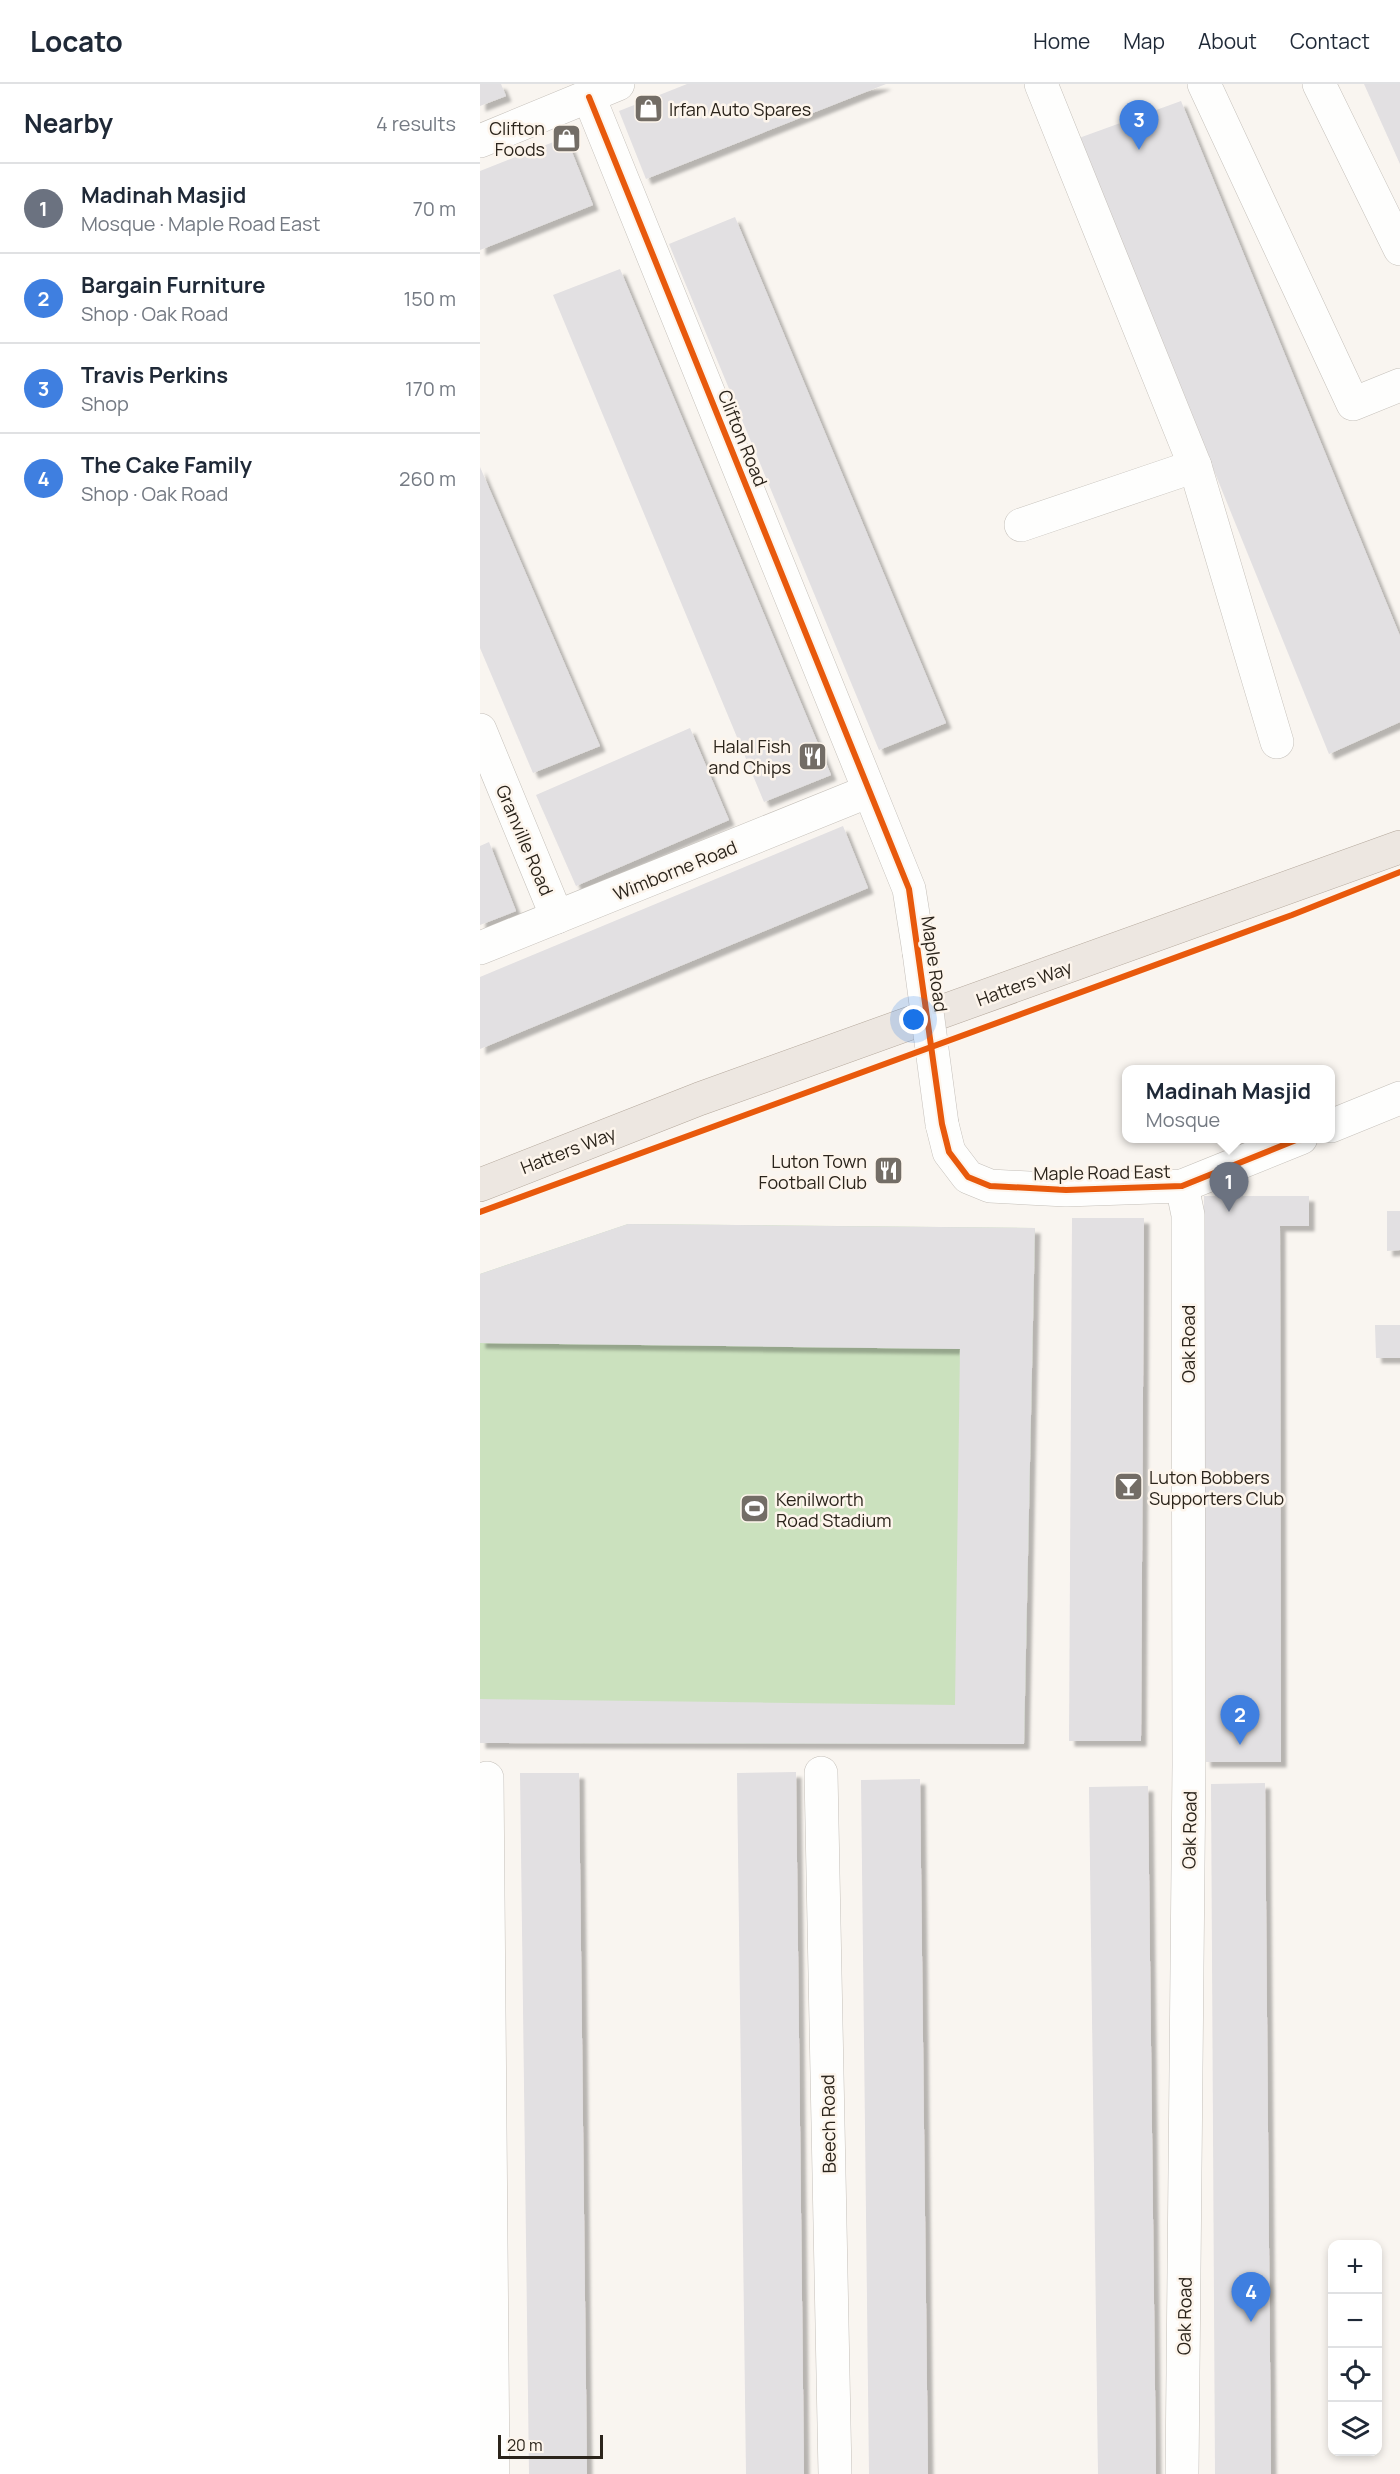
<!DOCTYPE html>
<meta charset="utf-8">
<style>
body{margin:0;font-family:Manrope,sans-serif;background:#f6f6f7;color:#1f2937}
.controls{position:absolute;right:18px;bottom:18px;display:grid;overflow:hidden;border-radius:12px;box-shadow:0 3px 9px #0003}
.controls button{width:54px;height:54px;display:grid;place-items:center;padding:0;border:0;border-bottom:2px solid #e0e1e3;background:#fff;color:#1f2937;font:30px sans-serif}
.scale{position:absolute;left:18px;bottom:15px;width:105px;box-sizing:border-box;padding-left:6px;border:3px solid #2b241b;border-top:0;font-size:16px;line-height:21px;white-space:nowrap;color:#2b241b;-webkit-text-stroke:4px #fdf5ec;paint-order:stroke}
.you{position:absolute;left:434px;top:936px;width:21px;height:21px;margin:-15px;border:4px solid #fff;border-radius:50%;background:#1a73e8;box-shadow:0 0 0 9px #1a73e833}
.badge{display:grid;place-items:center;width:39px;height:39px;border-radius:50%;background:#7c3aed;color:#fff;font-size:20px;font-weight:700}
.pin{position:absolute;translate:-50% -50px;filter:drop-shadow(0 2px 3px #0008)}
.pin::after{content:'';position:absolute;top:32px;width:21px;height:18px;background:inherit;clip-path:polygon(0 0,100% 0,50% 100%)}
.popup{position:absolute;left:642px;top:981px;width:213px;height:78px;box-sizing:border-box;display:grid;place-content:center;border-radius:12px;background:#fff;filter:drop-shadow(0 2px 4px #0005);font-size:20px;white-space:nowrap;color:#747a83}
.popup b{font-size:22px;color:#1f2937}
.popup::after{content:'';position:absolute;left:50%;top:100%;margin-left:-12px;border:12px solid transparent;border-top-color:#fff}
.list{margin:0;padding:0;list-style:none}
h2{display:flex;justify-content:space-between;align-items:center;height:78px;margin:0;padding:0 24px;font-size:26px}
h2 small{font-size:20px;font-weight:400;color:#747a83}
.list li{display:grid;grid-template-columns:39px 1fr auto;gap:18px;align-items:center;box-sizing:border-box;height:90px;padding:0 24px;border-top:2px solid #e0e1e3}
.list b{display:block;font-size:22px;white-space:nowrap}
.list p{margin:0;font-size:20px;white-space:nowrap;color:#747a83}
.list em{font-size:20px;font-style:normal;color:#747a83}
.icon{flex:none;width:33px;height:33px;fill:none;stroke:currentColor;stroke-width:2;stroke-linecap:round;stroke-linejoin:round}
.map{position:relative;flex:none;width:920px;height:2390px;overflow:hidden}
header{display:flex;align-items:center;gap:36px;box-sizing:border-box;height:84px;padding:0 30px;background:#fff;border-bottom:2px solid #e0e1e3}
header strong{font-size:28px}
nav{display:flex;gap:33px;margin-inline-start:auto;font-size:21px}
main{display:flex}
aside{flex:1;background:#fff}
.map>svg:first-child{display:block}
</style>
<header>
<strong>Locato</strong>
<nav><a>Home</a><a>Map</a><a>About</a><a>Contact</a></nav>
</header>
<main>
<aside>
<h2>Nearby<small>4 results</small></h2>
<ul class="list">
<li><span class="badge" style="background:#6b7280">1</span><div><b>Madinah Masjid</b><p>Mosque · Maple Road East</p></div><em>70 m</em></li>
<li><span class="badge" style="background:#3f7fe0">2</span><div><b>Bargain Furniture</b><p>Shop · Oak Road</p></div><em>150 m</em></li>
<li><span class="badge" style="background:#3f7fe0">3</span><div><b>Travis Perkins</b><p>Shop</p></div><em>170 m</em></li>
<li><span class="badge" style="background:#3f7fe0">4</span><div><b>The Cake Family</b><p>Shop · Oak Road</p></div><em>260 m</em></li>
</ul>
</aside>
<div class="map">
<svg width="920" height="2390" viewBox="0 0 920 2390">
<defs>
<filter id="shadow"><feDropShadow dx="5.5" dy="5.5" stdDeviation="1.5" flood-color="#0004"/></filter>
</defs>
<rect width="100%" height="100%" fill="#f9f5f0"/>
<!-- green -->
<polygon fill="#cbe1be" points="148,1140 555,1144 544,1660 0,1659 0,1190"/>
<!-- building -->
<g fill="#e2e0e2" filter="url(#shadow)">
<polygon points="0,0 21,0 26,12 0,22"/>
<polygon points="207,0 406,0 166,95 139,27"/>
<polygon points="884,0 920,0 920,80"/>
<polygon points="701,17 920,552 920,638 849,670 599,54"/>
<polygon points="86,53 113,121 0,166 0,87"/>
<polygon points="255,133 466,639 399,666 189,160"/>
<polygon points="140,185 351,691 284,718 73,211"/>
<polygon points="0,383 120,662 53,689 0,564"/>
<polygon points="210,644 249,736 96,802 56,711"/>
<polygon points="363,742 388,804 0,965 0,893"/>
<polygon points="9,758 36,827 0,841 0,762"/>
<polygon points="724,1112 829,1112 829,1142 800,1142 801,1678 725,1678"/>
<polygon points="907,1127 920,1127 920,1166 907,1167"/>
<polygon points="592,1134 664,1134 661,1657 589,1657"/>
<polygon points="148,1140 555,1144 544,1660 0,1659 0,1615 475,1621 480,1265 0,1259 0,1190"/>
<polygon points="895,1241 920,1241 920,1274 896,1274"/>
<polygon points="316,1688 324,2390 266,2390 257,1689"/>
<polygon points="40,1689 99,1689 107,2390 49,2390"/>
<polygon points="440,1695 448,2390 389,2390 381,1696"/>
<polygon points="785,1699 791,2390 735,2390 731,1700"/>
<polygon points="668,1702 676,2390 618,2390 609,1703"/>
</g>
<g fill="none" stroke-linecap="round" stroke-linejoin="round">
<defs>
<g id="minor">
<polyline points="561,0 715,382 797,658"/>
<polyline points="724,0 873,320 920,301"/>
<polyline points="839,0 920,165"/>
<polyline points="109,13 429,805 439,868"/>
<polyline points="0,57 138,0"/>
<polyline points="541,441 715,382"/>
<polyline points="0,646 77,833"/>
<polyline points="0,864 389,707"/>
<polyline points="462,1040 469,1068 488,1093 510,1102 586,1106 702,1102 821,1054"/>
<polyline points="851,1042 920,1014"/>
<polyline points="702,1102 708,1131 709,1681 702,2390"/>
<polyline points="341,1689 355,2390"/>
<polyline points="7,1694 13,2390"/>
</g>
<polyline id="major" points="0,1101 219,1015 920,763"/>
</defs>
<!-- minor casing -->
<use href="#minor" stroke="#c5c0ba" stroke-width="34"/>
<!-- major casing -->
<use href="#major" stroke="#b4a89c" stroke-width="34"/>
<!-- minor -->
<use href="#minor" stroke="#fefefd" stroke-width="33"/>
<!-- major -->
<use href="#major" stroke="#ede7e1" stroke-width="33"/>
<defs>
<polyline id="minor-bridge" points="439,868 462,1040"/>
</defs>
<!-- minor-bridge casing -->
<use href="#minor-bridge" stroke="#c5c0ba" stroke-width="34" stroke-linecap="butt"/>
<!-- minor-bridge -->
<use href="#minor-bridge" stroke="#fefefd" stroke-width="33"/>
<defs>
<g id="cycleway">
<polyline points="109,13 429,805 462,1040 469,1068 488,1093 510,1102 586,1106 702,1102 821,1054"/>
<polyline points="0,1128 812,831 920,788"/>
</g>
</defs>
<!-- cycleway casing -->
<use href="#cycleway" stroke="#fdf5ec" stroke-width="10"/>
<!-- cycleway -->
<use href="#cycleway" stroke="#e8590c" stroke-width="6"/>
</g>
<!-- icons -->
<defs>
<symbol id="shop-square" viewBox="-11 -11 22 22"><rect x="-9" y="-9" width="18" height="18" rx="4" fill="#736d66" stroke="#fdf5ec"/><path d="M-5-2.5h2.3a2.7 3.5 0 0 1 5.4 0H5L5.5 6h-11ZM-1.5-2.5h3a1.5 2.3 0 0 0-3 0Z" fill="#fff"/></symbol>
<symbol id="restaurant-square" viewBox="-11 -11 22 22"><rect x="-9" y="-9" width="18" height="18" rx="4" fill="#736d66" stroke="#fdf5ec"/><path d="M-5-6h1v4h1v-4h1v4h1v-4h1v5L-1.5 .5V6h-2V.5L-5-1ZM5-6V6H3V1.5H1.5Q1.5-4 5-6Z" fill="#fff"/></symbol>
<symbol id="bar-square" viewBox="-11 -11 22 22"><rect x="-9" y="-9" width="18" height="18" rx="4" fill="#736d66" stroke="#fdf5ec"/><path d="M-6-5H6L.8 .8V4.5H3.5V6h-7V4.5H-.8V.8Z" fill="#fff"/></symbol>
<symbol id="stadium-square" viewBox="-11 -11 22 22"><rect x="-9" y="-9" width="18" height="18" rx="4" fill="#736d66" stroke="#fdf5ec"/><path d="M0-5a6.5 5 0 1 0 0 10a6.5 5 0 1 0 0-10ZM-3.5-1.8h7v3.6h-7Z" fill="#fff"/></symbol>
</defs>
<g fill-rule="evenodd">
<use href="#shop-square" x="152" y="8" width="33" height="33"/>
<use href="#shop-square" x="70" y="38" width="33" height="33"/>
<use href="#restaurant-square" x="316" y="656" width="33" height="33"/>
<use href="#restaurant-square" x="392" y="1070" width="33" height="33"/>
<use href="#bar-square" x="632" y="1386" width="33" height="33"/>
<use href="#stadium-square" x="258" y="1408" width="33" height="33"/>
</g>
<g text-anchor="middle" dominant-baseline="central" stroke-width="5" stroke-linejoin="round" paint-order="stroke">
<!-- poi labels -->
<g font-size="18" fill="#2b241b" stroke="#fdf5ec" text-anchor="start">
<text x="189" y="25">Irfan Auto Spares</text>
<text x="65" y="44" text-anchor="end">Clifton<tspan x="65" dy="21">Foods</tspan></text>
<text x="311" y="662" text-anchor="end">Halal Fish<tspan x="311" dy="21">and Chips</tspan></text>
<text x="387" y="1077" text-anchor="end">Luton Town<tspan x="387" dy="21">Football Club</tspan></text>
<text x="669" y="1393">Luton Bobbers<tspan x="669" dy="21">Supporters Club</tspan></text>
<text x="296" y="1415">Kenilworth<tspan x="296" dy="21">Road Stadium</tspan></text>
</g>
<!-- street labels -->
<g font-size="18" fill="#2b241b" stroke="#fdf5ec">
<text transform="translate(263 354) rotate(68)">Clifton Road</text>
<text transform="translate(45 756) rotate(67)">Granville Road</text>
<text transform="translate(195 786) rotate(-22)">Wimborne Road</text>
<text transform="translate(455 880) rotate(82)">Maple Road</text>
<text transform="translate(544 899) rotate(-20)">Hatters Way</text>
<text transform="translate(88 1066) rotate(-21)">Hatters Way</text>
<text transform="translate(622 1088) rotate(-1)">Maple Road East</text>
<text transform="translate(708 1260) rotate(-90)">Oak Road</text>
<text transform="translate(709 1746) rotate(-89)">Oak Road</text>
<text transform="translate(348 2040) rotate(-91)">Beech Road</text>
<text transform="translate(704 2232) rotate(-89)">Oak Road</text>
</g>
</g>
</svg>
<div class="controls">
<button>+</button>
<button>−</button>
<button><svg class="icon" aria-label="locate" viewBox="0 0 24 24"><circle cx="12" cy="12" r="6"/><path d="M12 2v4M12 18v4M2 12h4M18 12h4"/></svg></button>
<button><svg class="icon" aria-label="layers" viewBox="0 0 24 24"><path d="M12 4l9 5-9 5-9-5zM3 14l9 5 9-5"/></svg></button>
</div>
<div class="scale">20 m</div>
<div class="you"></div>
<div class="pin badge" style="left:749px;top:1128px;background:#6b7280">1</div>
<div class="popup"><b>Madinah Masjid</b>Mosque</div>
<div class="pin badge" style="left:760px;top:1661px;background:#3f7fe0">2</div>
<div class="pin badge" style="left:659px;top:66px;background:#3f7fe0">3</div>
<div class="pin badge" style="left:771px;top:2238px;background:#3f7fe0">4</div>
</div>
</main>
